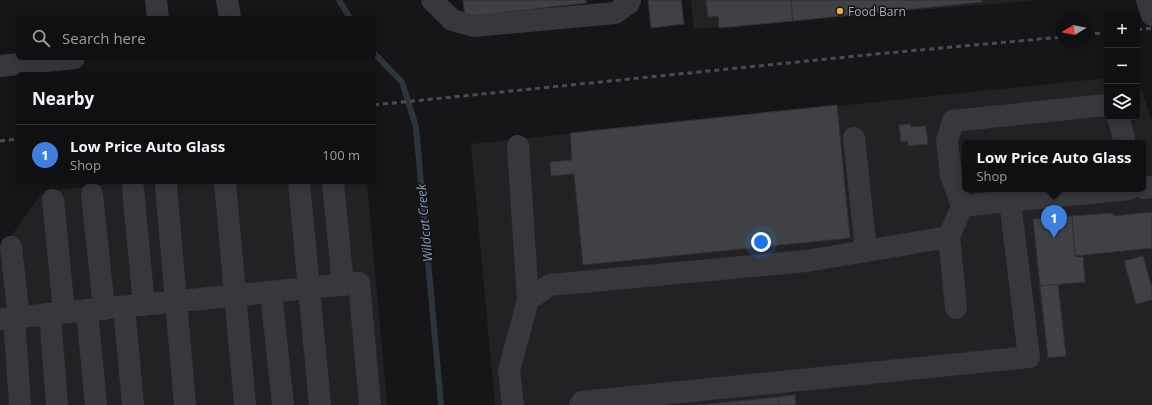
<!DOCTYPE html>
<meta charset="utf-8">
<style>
body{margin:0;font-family:"Open Sans",sans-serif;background:#19191b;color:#f1f3f6}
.controls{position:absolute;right:12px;top:12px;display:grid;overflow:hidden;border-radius:6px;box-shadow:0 2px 10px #0003}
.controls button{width:36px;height:36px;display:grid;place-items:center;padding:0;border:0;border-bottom:1px solid #303032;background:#101012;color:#f1f3f6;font:20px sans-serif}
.compass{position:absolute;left:1056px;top:12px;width:36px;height:36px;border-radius:50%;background:#101012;box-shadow:0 2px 10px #0003;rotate:260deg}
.you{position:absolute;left:761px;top:242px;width:14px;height:14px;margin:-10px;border:3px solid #fff;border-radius:50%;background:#1a73e8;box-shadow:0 0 0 6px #1a73e833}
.badge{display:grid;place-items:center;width:26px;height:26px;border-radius:50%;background:#8c9099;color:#fff;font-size:13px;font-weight:700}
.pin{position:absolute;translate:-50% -33px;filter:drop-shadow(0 1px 2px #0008)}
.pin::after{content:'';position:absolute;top:21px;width:14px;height:12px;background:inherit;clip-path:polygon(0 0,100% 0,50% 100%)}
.popup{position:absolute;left:962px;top:140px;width:184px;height:52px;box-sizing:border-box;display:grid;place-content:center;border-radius:6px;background:#101012;filter:drop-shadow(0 1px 3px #0005);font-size:13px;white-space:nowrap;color:#9c9d9f}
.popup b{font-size:15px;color:#f1f3f6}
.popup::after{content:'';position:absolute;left:50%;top:100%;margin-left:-8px;border:8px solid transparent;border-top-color:#101012}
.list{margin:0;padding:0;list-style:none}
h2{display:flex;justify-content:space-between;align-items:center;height:52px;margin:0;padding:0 16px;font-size:17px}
h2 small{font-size:13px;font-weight:400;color:#9c9d9f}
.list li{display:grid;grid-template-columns:26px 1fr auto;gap:12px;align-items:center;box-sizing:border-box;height:60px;padding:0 16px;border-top:1px solid #303032}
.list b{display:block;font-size:15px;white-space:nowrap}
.list p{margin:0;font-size:13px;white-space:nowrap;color:#9c9d9f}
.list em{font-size:13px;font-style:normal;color:#9c9d9f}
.icon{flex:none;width:22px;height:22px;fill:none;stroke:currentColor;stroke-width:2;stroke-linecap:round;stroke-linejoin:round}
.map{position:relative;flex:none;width:1152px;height:405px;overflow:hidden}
.search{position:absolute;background:#101012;box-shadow:0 2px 10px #0003;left:16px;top:16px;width:360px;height:44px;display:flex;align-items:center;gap:10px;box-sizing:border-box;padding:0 14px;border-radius:6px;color:#9c9d9f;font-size:15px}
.panel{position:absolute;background:#101012;box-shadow:0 2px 10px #0003;left:16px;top:72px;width:360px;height:112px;border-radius:6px}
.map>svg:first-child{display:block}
</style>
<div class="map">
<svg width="1152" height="405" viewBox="0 0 1152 405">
<rect width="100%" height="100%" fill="#161618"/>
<!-- built -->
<g fill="#222225" fill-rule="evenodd">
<polygon points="691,0 1040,0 694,29"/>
<path d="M1137,75L1152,123V405H495L471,144L1107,78V117H1137ZM965,143H1143V189H965Z"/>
<polygon points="130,182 367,182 387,405 0,405 0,251 44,191"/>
</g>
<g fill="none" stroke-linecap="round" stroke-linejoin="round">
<!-- stream -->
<g stroke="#2c353c" stroke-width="6">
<polyline points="339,0 350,18"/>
<polyline points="374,53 402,82 416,127 441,405"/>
</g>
</g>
<!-- building -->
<g fill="#404145" stroke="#303034">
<polygon points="463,0 586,0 586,3 465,17"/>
<polygon points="648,0 681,0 684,24 651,28"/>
<polygon points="706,0 791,0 793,21 719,28 718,16 708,17"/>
<polygon points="791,0 982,0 982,2 793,21"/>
<polygon points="837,105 850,238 583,265 574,174 551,176 550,162 572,160 570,133"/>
<polygon points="910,124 911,127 926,126 928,144 908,146 908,141 901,142 899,125"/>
<polygon points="1152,212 1152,248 1075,256 1072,216 1113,213 1113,216"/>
<polygon points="1072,216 1075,257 1083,257 1085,282 1040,286 1033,219"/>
<polygon points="1143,256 1152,288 1152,300 1136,304 1124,261"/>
<polygon points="1058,284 1066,356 1048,358 1040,286"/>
<polygon points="795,395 796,405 779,405 778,397"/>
<polygon points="778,397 779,405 698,405"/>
</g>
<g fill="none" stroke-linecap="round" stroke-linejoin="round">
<!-- minor -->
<g stroke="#37383d" stroke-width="22">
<polyline points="156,0 158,18"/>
<polyline points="227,0 230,18"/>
<polyline points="432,0 452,20 474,26 615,13 629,3 630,0"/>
<polyline points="1147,0 1152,15"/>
<polyline points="0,66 74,58"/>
<polyline points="1117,117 1119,120 1125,143"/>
<polyline points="854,138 866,250"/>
<polyline points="518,146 528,300"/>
<polyline points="225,182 245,405"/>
<polyline points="299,182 320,405"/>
<polyline points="333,182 343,285"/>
<polyline points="166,186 185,405"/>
<polyline points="1143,188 1152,187"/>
<polyline points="133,189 144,305"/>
<polyline points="92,194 104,309"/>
<polyline points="53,200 64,312"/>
<polyline points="962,206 951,175 947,141 953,121 1106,105 1107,106"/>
<polyline points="949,237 956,308"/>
<polyline points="11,247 19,317"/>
<polyline points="271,292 283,405"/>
<polyline points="124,307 133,405"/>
<polyline points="87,310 96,405"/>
<polyline points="50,314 57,405"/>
<polyline points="14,317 20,405"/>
<polyline points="0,319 359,283 370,405"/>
<polyline points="513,405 509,371 528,300 550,285 806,261 949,237 962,206 1129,189"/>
<polyline points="580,405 582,402 1029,357 1010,201"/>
</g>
<!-- rail -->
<g stroke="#4a4c52" stroke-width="3" stroke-dasharray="5 4" stroke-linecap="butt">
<polyline points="1137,30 1152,28"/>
<polyline points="1086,34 1107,33"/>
<polyline points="374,105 876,54 1062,37"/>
<polyline points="0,141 18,139"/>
</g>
</g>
<!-- markers -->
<circle fill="#f2b134" stroke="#111113" stroke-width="1.5" cx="840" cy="11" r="4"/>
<g text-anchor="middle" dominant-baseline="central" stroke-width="3" stroke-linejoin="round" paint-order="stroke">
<!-- poi labels -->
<g font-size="12" fill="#a8adb8" stroke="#111113" text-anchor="start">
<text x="848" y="11">Food Barn</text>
</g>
<!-- water labels -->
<g font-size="13" font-style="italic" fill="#7f9bb3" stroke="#111113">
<text transform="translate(424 223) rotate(-95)">Wildcat Creek</text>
</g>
</g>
</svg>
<div class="controls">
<button>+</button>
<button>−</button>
<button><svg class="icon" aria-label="layers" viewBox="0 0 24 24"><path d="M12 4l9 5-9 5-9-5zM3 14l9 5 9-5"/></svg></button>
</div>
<svg class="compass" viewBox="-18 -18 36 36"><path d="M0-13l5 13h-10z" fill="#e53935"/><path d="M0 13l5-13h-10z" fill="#9c9d9f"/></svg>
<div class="you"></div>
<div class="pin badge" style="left:1054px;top:238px;background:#3f7fe0">1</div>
<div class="popup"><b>Low Price Auto Glass</b>Shop</div>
<div class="search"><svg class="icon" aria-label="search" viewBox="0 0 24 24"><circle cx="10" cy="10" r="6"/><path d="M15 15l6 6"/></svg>Search here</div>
<section class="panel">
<h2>Nearby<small></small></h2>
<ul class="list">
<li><span class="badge" style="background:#3f7fe0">1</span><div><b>Low Price Auto Glass</b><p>Shop</p></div><em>100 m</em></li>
</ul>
</section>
</div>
